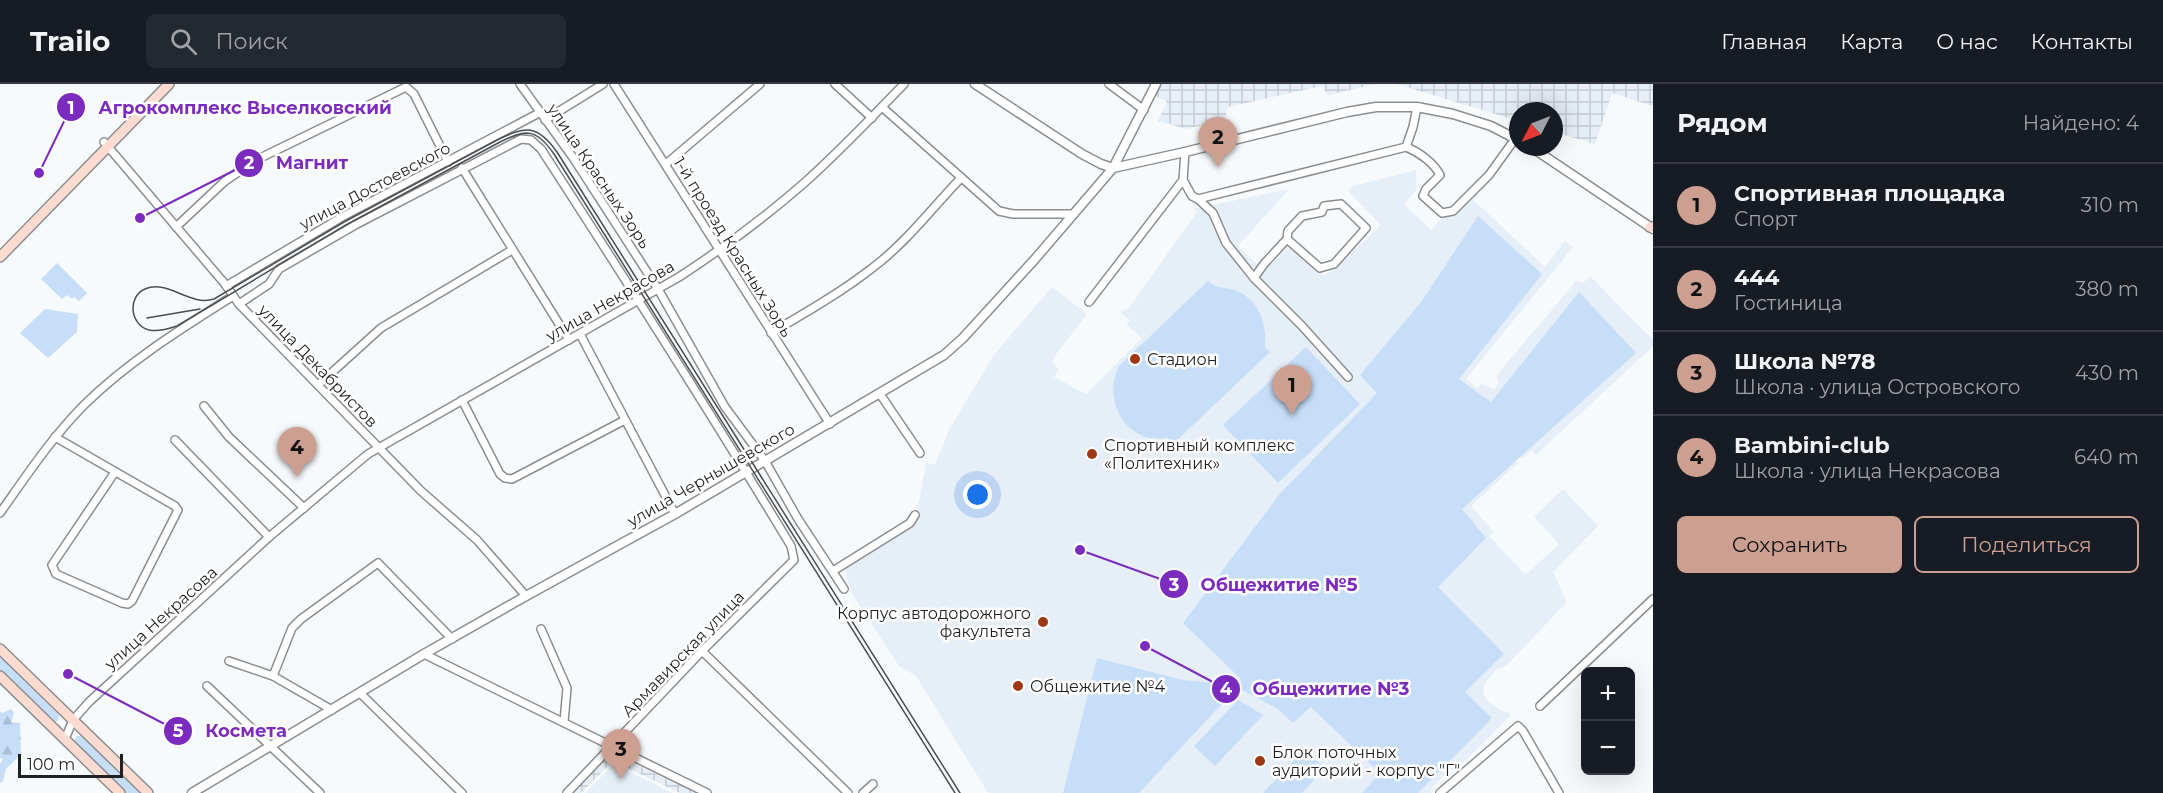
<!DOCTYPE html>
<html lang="ru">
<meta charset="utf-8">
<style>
body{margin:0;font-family:Montserrat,sans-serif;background:#242831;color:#f1f3f6}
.controls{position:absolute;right:18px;bottom:18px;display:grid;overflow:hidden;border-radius:9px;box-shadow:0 6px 24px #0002}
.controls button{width:54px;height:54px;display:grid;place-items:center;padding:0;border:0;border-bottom:2px solid #363941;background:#171b24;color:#f1f3f6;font:30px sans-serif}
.compass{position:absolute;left:1509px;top:18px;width:54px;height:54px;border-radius:50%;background:#171b24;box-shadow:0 6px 24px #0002;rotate:228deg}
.scale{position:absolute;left:18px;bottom:15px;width:105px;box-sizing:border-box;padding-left:6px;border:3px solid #1f2021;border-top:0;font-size:16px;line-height:21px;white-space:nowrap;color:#1f2021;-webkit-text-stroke:4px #fff;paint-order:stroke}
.you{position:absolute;left:978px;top:411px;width:21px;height:21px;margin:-15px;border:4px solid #fff;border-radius:50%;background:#1a73e8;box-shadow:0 0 0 9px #1a73e833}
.badge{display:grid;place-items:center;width:39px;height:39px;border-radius:50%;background:#cc9f91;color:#111;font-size:20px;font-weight:700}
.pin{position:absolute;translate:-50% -50px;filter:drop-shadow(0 2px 3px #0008)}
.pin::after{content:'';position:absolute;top:32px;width:21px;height:18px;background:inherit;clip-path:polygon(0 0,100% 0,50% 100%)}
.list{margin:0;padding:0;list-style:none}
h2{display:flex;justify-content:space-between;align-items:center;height:78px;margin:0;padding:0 24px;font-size:26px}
h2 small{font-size:20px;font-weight:400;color:#9ea1a6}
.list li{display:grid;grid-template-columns:39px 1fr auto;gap:18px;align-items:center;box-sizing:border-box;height:84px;padding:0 24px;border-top:2px solid #363941}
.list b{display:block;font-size:22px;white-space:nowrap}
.list p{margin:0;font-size:20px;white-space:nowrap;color:#9ea1a6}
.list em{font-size:20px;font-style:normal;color:#9ea1a6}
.actions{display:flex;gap:12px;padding:18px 24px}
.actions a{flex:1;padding:14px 0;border:2px solid #cc9f91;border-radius:9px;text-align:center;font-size:21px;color:#cc9f91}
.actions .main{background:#cc9f91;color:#111}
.icon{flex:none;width:33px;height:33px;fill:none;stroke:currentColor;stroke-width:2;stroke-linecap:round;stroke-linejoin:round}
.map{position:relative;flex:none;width:1653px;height:709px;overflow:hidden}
header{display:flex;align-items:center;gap:36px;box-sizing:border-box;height:84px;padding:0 30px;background:#171b24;border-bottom:2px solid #363941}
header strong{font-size:28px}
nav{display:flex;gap:33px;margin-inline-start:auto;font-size:21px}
.search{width:420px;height:54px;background:#242831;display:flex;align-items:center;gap:15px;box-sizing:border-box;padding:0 21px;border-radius:9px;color:#9ea1a6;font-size:22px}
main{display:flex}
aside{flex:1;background:#171b24}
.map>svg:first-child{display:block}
</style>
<header>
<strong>Trailo</strong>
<div class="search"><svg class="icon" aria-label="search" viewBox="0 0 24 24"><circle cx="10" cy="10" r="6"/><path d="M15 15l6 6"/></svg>Поиск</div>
<nav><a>Главная</a><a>Карта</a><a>О нас</a><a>Контакты</a></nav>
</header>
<main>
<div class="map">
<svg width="1653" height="709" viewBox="0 0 1653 709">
<defs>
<pattern id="industrial-grid" width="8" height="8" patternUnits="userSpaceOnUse" patternTransform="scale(1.5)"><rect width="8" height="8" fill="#e6eef7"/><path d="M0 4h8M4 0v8" fill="none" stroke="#c5ccd3"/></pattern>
<pattern id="forest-firs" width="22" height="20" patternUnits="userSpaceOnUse" patternTransform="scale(1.5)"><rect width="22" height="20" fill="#c6def8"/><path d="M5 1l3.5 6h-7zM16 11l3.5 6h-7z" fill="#aabed4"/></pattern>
</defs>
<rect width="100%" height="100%" fill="#f7fafd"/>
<!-- built -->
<g fill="#e6eef7">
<polygon points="1416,86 1416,106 1404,120 1431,146 1442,134 1453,128 1468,111 1545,183 1565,157 1573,163 1466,295 1478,305 1481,300 1494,305 1499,300 1497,291 1576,197 1583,199 1590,192 1653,256 1653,262 1536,371 1532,366 1522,375 1520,373 1516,377 1518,379 1471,422 1494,448 1489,452 1523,488 1528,489 1559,460 1534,433 1563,405 1598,442 1553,488 1567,518 1506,582 1496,586 1484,600 1483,610 1488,617 1502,627 1510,629 1508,634 1455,687 1450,685 1432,704 1431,709 988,709 916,592 899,582 851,508 845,485 915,440 926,379 935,381 949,346 993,272 1052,203 1087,230 1057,269 1052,278 1059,286 1054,293 1086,310 1142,254 1127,241 1130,236 1120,228 1129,224 1197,128 1194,125 1289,105 1238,162 1264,187 1290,162 1324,192 1337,183 1381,141 1348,107 1353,102"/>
<polygon points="614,680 672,709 585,709"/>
</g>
<!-- industrial -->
<g fill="url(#industrial-grid)">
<polygon points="1159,0 1375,0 1328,11 1322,2 1228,23 1225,35 1187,45 1158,37 1167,18 1153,11"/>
<polygon points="1397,0 1653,0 1653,22 1612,9 1595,60 1554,48 1554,27 1518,27 1518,37"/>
<polygon points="611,669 697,709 680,709 613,677 581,709 572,709"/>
</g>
<!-- green -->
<g fill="#c6def8">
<polygon points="1478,132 1542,190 1459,295 1491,318 1579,208 1636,269 1462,425 1486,454 1438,503 1504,570 1465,608 1492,634 1418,709 1362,709 1380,689 1311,623 1293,639 1278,625 1242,606 1240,594 1183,539 1279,411 1377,309 1360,291 1422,217"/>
<polygon points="57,179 87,209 79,217 74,213 72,215 67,211 62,215 41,195"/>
<path d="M1208,197C1217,205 1224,203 1235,206C1259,215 1267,240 1265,263L1270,268L1173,360L1167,354C1126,361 1102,316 1119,282Z"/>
<polygon points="45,225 78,230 77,248 48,274 20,249"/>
<polygon points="1306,263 1360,320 1278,399 1223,341"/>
<polygon points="0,573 59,631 58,637 52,638 0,586"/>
<polygon points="1097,574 1183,596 1226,600 1232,604 1229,612 1139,709 1063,709"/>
<polygon points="1238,616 1263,631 1215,682 1194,662"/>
<polygon points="77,652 81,652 140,709 125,709 76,661 74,657"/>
<polygon points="1304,665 1325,684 1302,709 1263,709"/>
</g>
<!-- forest -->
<polygon fill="url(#forest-firs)" points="11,625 14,629 11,638 20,639 21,670 6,685 3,697 0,699 0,680 3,675 0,674 0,627 2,629"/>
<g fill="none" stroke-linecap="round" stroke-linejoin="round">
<defs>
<g id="minor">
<polyline points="520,0 574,75 658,205 725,323 765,377 798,435 844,505"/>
<polyline points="614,0 830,340"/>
<polyline points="835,0 872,34"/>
<polyline points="1109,0 1144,26"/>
<polyline points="882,23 999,127 1013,130 1073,130"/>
<polyline points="545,36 603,0"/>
<polyline points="104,58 225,200 239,220 421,407 477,456 526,512"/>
<path d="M1406,63C1419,68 1434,79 1440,91L1426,105L1423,112L1442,129L1453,127L1489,91L1515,55"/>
<polyline points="666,80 760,0"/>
<polyline points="462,84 569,256"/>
<polyline points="1183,96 1192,112 1198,115 1406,63 1413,43 1417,23"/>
<polyline points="1198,115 1213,129 1226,159 1254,194 1302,242 1348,293"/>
<polyline points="176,143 225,97 256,76 406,3 414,10 448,78"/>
<polyline points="1254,194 1264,180 1287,155 1288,147 1302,132 1322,128 1324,122 1341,120 1366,144 1334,180 1320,184 1287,155"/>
<polyline points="226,202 342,133 539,29"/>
<polyline points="1089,218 1183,96 1185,68"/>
<path d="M239,220L269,200L279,185L357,140L521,55L531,56L541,65C626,196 710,328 791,462L794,476L702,567L567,709"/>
<path d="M771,249C805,229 840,209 871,185C905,160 932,124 961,94"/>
<polyline points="580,250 675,430"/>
<polyline points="318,301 381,244 512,166"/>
<polyline points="880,310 920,369"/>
<polyline points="462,316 500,390 505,394 512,395 625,336"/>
<polyline points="204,322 229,353 304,424"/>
<polyline points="55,353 175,422 178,426 132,517 128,520 122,519 56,490 52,481 115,388"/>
<polyline points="175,356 269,453"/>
<path d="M0,429C27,391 52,353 85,320C129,277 181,245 233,212"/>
<polyline points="833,487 910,439 915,431"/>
<polyline points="541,545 567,604 564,638"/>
<polyline points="702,567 848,709"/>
<polyline points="424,570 707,709"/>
<polyline points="229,577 273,592 332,626"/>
<polyline points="273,592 292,544 301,535 378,479 452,555"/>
<polyline points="207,602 320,709"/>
<polyline points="361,610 462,709"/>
<polyline points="1540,622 1653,515"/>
<path d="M65,655L73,636L89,618L269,453L368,370L679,193C722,165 764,134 803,100C839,68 871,34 904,0"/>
<polyline points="863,709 873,700"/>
<polyline points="1440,709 1518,642 1523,647 1559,709"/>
</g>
<g id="tertiary">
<polyline points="975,0 1082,70 1101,80 1113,84 1185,68 1347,28 1376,23 1417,23 1453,30 1491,42 1518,56"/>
<polyline points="1531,63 1653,145"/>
<polyline points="192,709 424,570 526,512 675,430 944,271 963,254 1035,175 1113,84 1156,0"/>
</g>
<g id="secondary">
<polyline points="1650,143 1653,143"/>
<polyline points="0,173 169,0"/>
<polyline points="0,565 148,709"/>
<polyline points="0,592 120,709"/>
</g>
</defs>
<!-- minor casing -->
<use href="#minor" stroke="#8b8e90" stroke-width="10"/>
<!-- tertiary casing -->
<use href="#tertiary" stroke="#8b8e90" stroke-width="11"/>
<!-- secondary casing -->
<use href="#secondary" stroke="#8b8e90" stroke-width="12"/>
<!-- minor -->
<use href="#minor" stroke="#fff" stroke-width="7"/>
<!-- tertiary -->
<use href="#tertiary" stroke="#fff" stroke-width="8"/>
<!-- secondary -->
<use href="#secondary" stroke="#fedbd1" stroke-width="9"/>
<!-- tram -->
<g stroke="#4d4e50" stroke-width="1.5">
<polyline points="147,234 200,225"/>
<path d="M955,709L554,70C536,44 526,45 500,58L346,141L177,242C168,245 157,248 149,246C130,241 127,213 145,205C168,195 190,223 214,215L344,138L497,56C526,42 537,40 557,68L960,709"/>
</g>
</g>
<!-- markers -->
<g fill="#9f3816" stroke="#fff" stroke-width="2">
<circle cx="1135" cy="275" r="6"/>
<circle cx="1092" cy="370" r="6"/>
<circle cx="1043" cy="538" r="6"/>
<circle cx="1018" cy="602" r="6"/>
<circle cx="1260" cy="677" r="6"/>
</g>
<g text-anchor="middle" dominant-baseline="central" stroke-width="5" stroke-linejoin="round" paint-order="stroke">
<!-- street labels -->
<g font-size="16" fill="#1f2021" stroke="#fff">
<text transform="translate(599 92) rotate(56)">улица Красных Зорь</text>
<text transform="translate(375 102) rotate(-28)">улица Достоевского</text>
<text transform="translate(733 163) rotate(58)">1-й проезд Красных Зорь</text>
<text transform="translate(610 217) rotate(-30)">улица Некрасова</text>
<text transform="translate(318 282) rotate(46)">улица Декабристов</text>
<text transform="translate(711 391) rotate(-30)">улица Чернышевского</text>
<text transform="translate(161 534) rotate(-42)">улица Некрасова</text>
<text transform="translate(683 570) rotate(-46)">Армавирская улица</text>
</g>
<!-- poi labels -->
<g font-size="16" fill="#1f2021" stroke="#fff" text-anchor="start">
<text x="1147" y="275">Стадион</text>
<text x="1104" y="361">Спортивный комплекс<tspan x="1104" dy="18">«Политехник»</tspan></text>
<text x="1031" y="529" text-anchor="end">Корпус автодорожного<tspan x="1031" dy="18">факультета</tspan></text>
<text x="1030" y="602">Общежитие №4</text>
<text x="1272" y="668">Блок поточных<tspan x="1272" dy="18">аудиторий - корпус "Г"</tspan></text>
</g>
</g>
<!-- callouts -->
<path fill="none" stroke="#7b2cbf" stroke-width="2" d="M39 89L71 23M140 134L249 79M1080 466L1174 500M1145 562L1226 605M68 590L178 647"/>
<g fill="#7b2cbf" stroke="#fff" stroke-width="2">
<circle cx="39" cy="89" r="6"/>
<circle cx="140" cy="134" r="6"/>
<circle cx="1080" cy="466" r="6"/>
<circle cx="1145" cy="562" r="6"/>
<circle cx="68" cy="590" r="6"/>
<circle cx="71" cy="23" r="15"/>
<circle cx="249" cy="79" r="15"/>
<circle cx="1174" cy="500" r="15"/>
<circle cx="1226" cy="605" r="15"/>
<circle cx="178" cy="647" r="15"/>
</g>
<g font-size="18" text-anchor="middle" font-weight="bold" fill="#fff">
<text x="71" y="30">1</text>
<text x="249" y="85">2</text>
<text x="1174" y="507">3</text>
<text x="1226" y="611">4</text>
<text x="178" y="653">5</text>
</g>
<g font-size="18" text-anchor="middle" font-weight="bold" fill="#7b2cbf" stroke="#fff" stroke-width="5" stroke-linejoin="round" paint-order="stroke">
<text x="245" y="30">Агрокомплекс Выселковский</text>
<text x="312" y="85">Магнит</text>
<text x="1279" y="507">Общежитие №5</text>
<text x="1331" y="611">Общежитие №3</text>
<text x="246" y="653">Космета</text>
</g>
</svg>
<div class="controls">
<button>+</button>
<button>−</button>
</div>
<svg class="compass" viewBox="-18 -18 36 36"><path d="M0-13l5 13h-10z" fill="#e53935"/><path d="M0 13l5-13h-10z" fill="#9ea1a6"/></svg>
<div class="scale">100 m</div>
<div class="you"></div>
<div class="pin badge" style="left:1292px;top:331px">1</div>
<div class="pin badge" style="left:1218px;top:83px">2</div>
<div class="pin badge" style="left:621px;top:695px">3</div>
<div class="pin badge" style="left:297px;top:393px">4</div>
</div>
<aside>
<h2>Рядом<small>Найдено: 4</small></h2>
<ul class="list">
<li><span class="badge">1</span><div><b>Спортивная площадка</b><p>Спорт</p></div><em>310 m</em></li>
<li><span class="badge">2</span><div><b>444</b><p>Гостиница</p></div><em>380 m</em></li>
<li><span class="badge">3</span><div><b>Школа №78</b><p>Школа · улица Островского</p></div><em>430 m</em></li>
<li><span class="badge">4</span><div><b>Bambini-club</b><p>Школа · улица Некрасова</p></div><em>640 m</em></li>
</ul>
<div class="actions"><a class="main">Сохранить</a><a>Поделиться</a></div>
</aside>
</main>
